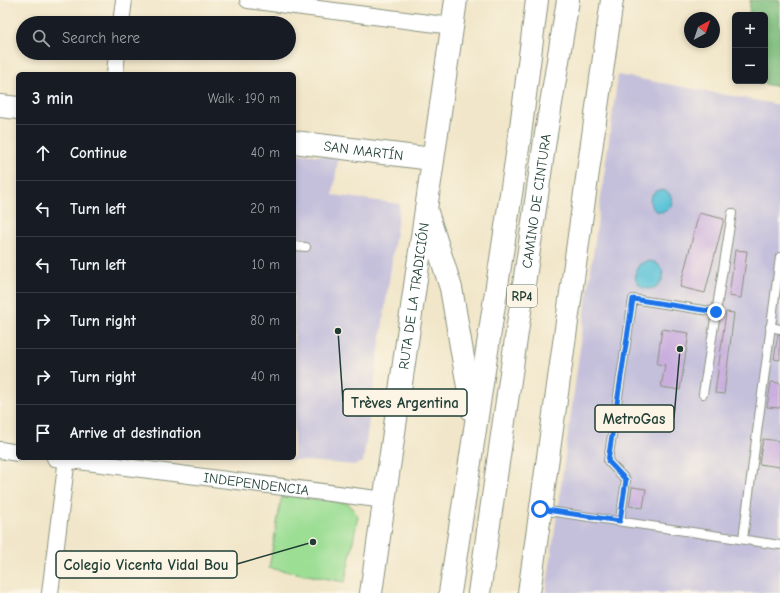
<!DOCTYPE html>
<meta charset="utf-8">
<style>
body{margin:0;font-family:"Comic Neue",sans-serif;background:#20242c;color:#f1f3f6}
.controls{position:absolute;right:12px;top:12px;display:grid;overflow:hidden;border-radius:6px;box-shadow:0 2px 6px #0003}
.controls button{width:36px;height:36px;display:grid;place-items:center;padding:0;border:0;border-bottom:1px solid #363941;background:#171b24;color:#f1f3f6;font:20px sans-serif}
.compass{position:absolute;left:684px;top:12px;width:36px;height:36px;border-radius:50%;background:#171b24;box-shadow:0 2px 6px #0003;rotate:40deg}
.stop{position:absolute;width:12px;height:12px;margin:-9px;border:3px solid #1a73e8;border-radius:50%;background:#fff}
.stop.end{background:#1a73e8;border-color:#fff;box-shadow:0 1px 4px #0008}
.list{margin:0;padding:0;list-style:none}
h2{display:flex;justify-content:space-between;align-items:center;height:52px;margin:0;padding:0 16px;font-size:17px}
h2 small{font-size:13px;font-weight:400;color:#9ea1a6}
.list li{display:grid;grid-template-columns:26px 1fr auto;gap:12px;align-items:center;box-sizing:border-box;height:56px;padding:0 16px;border-top:1px solid #363941}
.list b{display:block;font-size:15px;white-space:nowrap}
.list em{font-size:13px;font-style:normal;color:#9ea1a6}
.icon{flex:none;width:22px;height:22px;fill:none;stroke:currentColor;stroke-width:2;stroke-linecap:round;stroke-linejoin:round}
.map{position:relative;flex:none;width:780px;height:593px;overflow:hidden}
.search{position:absolute;background:#171b24;box-shadow:0 2px 6px #0003;left:16px;top:16px;width:280px;height:44px;display:flex;align-items:center;gap:10px;box-sizing:border-box;padding:0 14px;border-radius:22px;color:#9ea1a6;font-size:15px}
.panel{position:absolute;background:#171b24;box-shadow:0 2px 6px #0003;left:16px;top:72px;width:280px;height:388px;border-radius:6px}
.map>svg:first-child{display:block}
</style>
<div class="map">
<svg width="780" height="593" viewBox="0 0 780 593">
<rect width="100%" height="100%" fill="#fcf5e5"/>
<filter id="ink" filterUnits="userSpaceOnUse"><feTurbulence type="fractalNoise" baseFrequency=".025" numOctaves="2"/><feDisplacementMap in="SourceGraphic" scale="8" xChannelSelector="R" yChannelSelector="G"/><feConvolveMatrix kernelMatrix="1 2 1 2 8 2 1 2 1" color-interpolation-filters="sRGB"/></filter>
<filter id="wash" filterUnits="userSpaceOnUse"><feTurbulence type="fractalNoise" baseFrequency=".012" numOctaves="4" result="noise"/><feDisplacementMap in="SourceGraphic" scale="16" xChannelSelector="R" yChannelSelector="G"/><feGaussianBlur stdDeviation="0.9" result="paint"/><feColorMatrix in="noise" values="0 0 0 0 0 0 0 0 0 0 0 0 0 0 0 0 0 1.4 0 .05"/><feComposite in="paint" operator="in"/></filter>
<g filter="url(#wash)">
<rect width="100%" height="100%" fill="#f1e6c9"/>
<!-- industrial -->
<g fill="#c4c0db">
<polygon points="618,75 780,105 780,593 546,593"/>
<polygon points="294,153 338,158 333,195 400,204 363,462 354,465 273,458 294,458"/>
</g>
<!-- green -->
<polygon fill="#9dde95" stroke="#5e8e64" points="282,495 348,503 358,516 345,582 269,568"/>
<!-- forest -->
<polygon fill="#7ebd7e" stroke="#4e7d59" points="750,0 780,0 780,87 746,81 765,81 765,15 749,15"/>
<!-- water -->
<g fill="#5bc3d8" stroke="#3d8086">
<circle cx="661" cy="201" r="11"/>
<circle cx="649" cy="275" r="14"/>
</g>
<g id="blocks">
<!-- building -->
<g fill="#c9aede">
<polygon points="699,213 724,219 705,293 680,287"/>
<polygon points="735,250 747,251 741,298 729,296"/>
<polygon points="726,312 734,313 724,394 715,393"/>
<polygon points="662,329 689,333 680,390 661,387 665,365 657,364"/>
<polygon points="778,334 780,334 780,360 774,359"/>
<polygon points="771,382 780,383 780,408 767,407"/>
<polygon points="763,439 780,441 780,467 759,464"/>
<polygon points="632,487 646,489 643,508 629,506"/>
</g>
</g>
</g>
<g filter="url(#ink)">
<use href="#blocks" fill-opacity="0" stroke="#88927e" stroke-width="1"/>
<g fill="none" stroke-linecap="round" stroke-linejoin="round">
<defs>
<g id="lane">
<polyline points="294,246 306,247"/>
<polyline points="770,327 780,329"/>
<polyline points="703,394 732,213"/>
<polyline points="542,510 780,545"/>
<polyline points="620,521 626,480 608,461 633,299 716,312"/>
<polyline points="743,539 780,257"/>
</g>
<g id="street">
<polyline points="248,0 452,26"/>
<polyline points="121,23 124,0"/>
<polyline points="115,74 117,53"/>
<polyline points="0,450 18,453"/>
<path id="s1" d="M55,458L385,500"/>
<polyline points="50,593 67,458"/>
</g>
<g id="secondary">
<polyline points="0,106 18,108"/>
<path id="s2" d="M294,142L432,159"/>
<path id="s3" d="M371,593L456,0"/>
<polyline points="529,593 612,0"/>
</g>
<g id="primary">
<polyline points="426,209 451,288 472,410"/>
<polyline points="450,593 520,135 537,0"/>
<path id="s4" d="M479,593L545,140L568,0"/>
</g>
</defs>
<!-- lane casing -->
<use href="#lane" stroke="#88927e" stroke-width="10"/>
<!-- street casing -->
<use href="#street" stroke="#88927e" stroke-width="18"/>
<!-- secondary casing -->
<use href="#secondary" stroke="#88927e" stroke-width="24"/>
<!-- primary casing -->
<use href="#primary" stroke="#88927e" stroke-width="24"/>
<!-- lane -->
<use href="#lane" stroke="#fff" stroke-width="8"/>
<!-- street -->
<use href="#street" stroke="#fff" stroke-width="16"/>
<!-- secondary -->
<use href="#secondary" stroke="#fff" stroke-width="22"/>
<!-- primary -->
<use href="#primary" stroke="#fff" stroke-width="22"/>
</g>
</g>
<g fill="none" stroke-linecap="round" stroke-linejoin="round" filter="url(#ink)">
<!-- route -->
<polyline stroke="#1a73e8" stroke-width="5" points="540,509 620,521 626,480 608,461 633,299 716,312"/>
</g>
<g text-anchor="middle" dominant-baseline="central" stroke-width="3" stroke-linejoin="round" paint-order="stroke">
<!-- shield labels -->
<rect fill="#fcf5e5" stroke="#617469" stroke-width="1" x="507" y="285" width="30" height="22" rx="3"/>
<g font-size="13" font-weight="bold" fill="#1f3d34">
<text x="522" y="296">RP4</text>
</g>
<!-- street labels -->
<g font-size="14" fill="#1f3d34" stroke="#fcf5e5">
<text stroke="none"><textPath href="#s2" startOffset="70">SAN MARTÍN</textPath></text>
<text stroke="none"><textPath href="#s4" startOffset="396">CAMINO DE CINTURA</textPath></text>
<text stroke="none"><textPath href="#s3" startOffset="300">RUTA DE LA TRADICIÓN</textPath></text>
<text stroke="none"><textPath href="#s1" startOffset="203">INDEPENDENCIA</textPath></text>
</g>
</g>
<!-- callouts -->
<path fill="none" stroke="#1f3d34" stroke-width="1.5" d="M338 331L343 402M680 349L674 418M313 542L237 564"/>
<g fill="#1f3d34" stroke="#fcf5e5" stroke-width="1.5">
<circle cx="338" cy="331" r="4"/>
<circle cx="680" cy="349" r="4"/>
<circle cx="313" cy="542" r="4"/>
</g>
<g fill="#fcf5e5" stroke="#1f3d34" stroke-width="1.5">
<rect x="343" y="389" width="124" height="27" rx="4"/>
<rect x="595" y="405" width="79" height="27" rx="4"/>
<rect x="56" y="551" width="181" height="27" rx="4"/>
</g>
<g font-size="15" text-anchor="middle" font-weight="bold" fill="#1f3d34">
<text x="405" y="408">Trèves Argentina</text>
<text x="634" y="424">MetroGas</text>
<text x="146" y="570">Colegio Vicenta Vidal Bou</text>
</g>
</svg>
<div class="controls">
<button>+</button>
<button>−</button>
</div>
<svg class="compass" viewBox="-18 -18 36 36"><path d="M0-13l5 13h-10z" fill="#e53935"/><path d="M0 13l5-13h-10z" fill="#9ea1a6"/></svg>
<div class="stop" style="left:540px;top:509px"></div>
<div class="stop end" style="left:716px;top:312px"></div>
<div class="search"><svg class="icon" aria-label="search" viewBox="0 0 24 24"><circle cx="10" cy="10" r="6"/><path d="M15 15l6 6"/></svg>Search here</div>
<section class="panel">
<h2>3 min<small>Walk · 190 m</small></h2>
<ul class="list">
<li><svg class="icon" aria-label="ahead" viewBox="0 0 24 24"><path d="M12 20V5M6 11l6-6 6 6"/></svg><div><b>Continue</b></div><em>40 m</em></li>
<li><svg class="icon" aria-label="left" viewBox="0 0 24 24"><path d="M17 20v-9H6M10 6l-5 5 5 5"/></svg><div><b>Turn left</b></div><em>20 m</em></li>
<li><svg class="icon" aria-label="left" viewBox="0 0 24 24"><path d="M17 20v-9H6M10 6l-5 5 5 5"/></svg><div><b>Turn left</b></div><em>10 m</em></li>
<li><svg class="icon" aria-label="right" viewBox="0 0 24 24"><path d="M7 20v-9h11M14 6l5 5-5 5"/></svg><div><b>Turn right</b></div><em>80 m</em></li>
<li><svg class="icon" aria-label="right" viewBox="0 0 24 24"><path d="M7 20v-9h11M14 6l5 5-5 5"/></svg><div><b>Turn right</b></div><em>40 m</em></li>
<li><svg class="icon" aria-label="arrive" viewBox="0 0 24 24"><path d="M6 21V4h12l-3 4 3 4H6"/></svg><div><b>Arrive at destination</b></div></li>
</ul>
</section>
</div>
